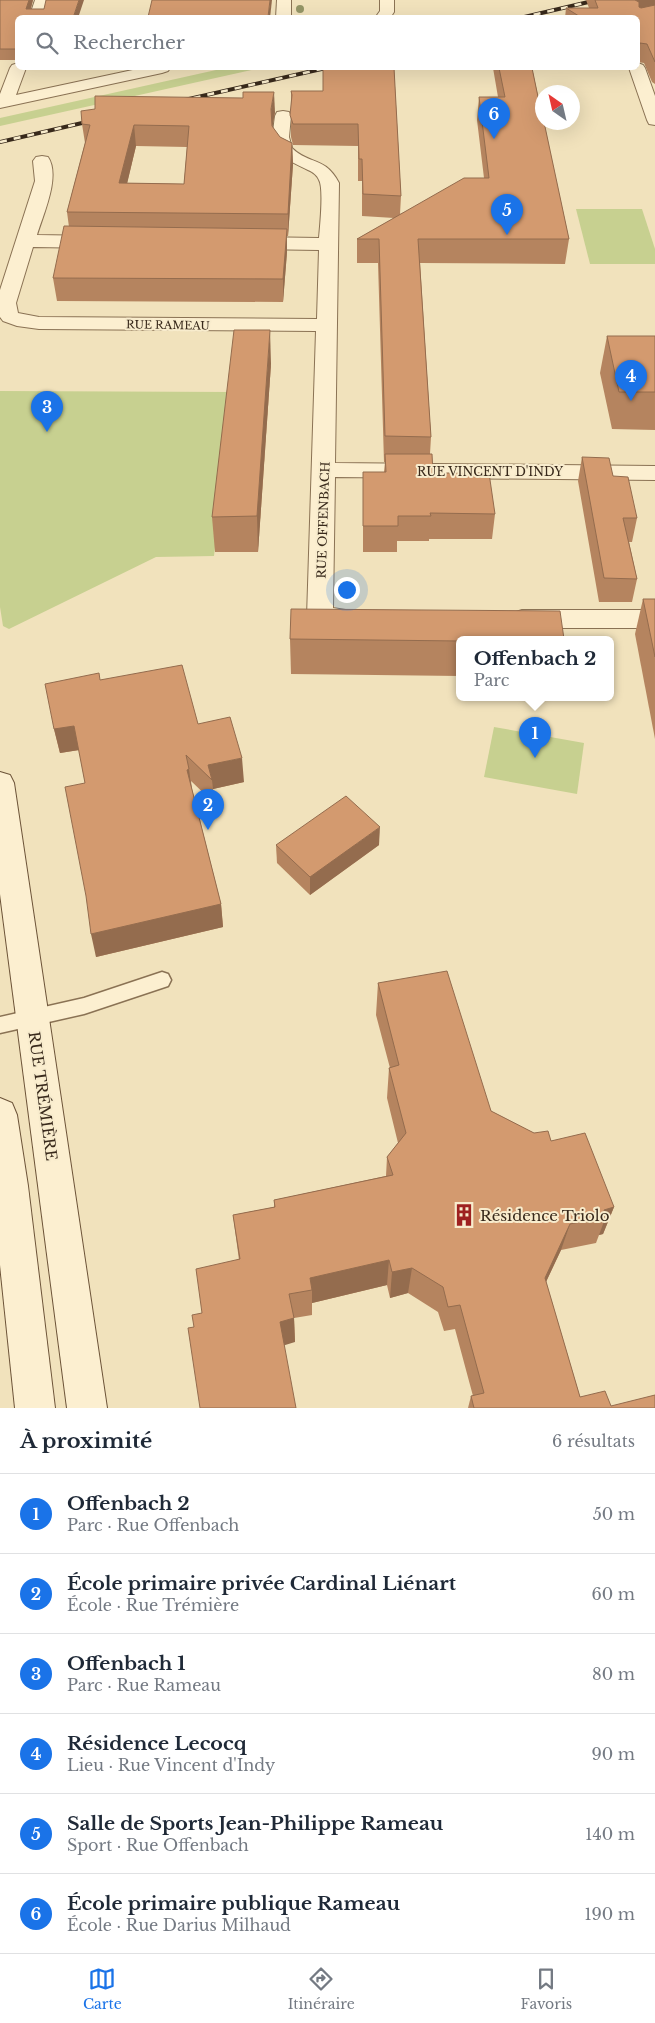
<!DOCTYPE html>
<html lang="fr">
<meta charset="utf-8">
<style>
body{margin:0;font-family:"Libre Baskerville",serif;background:#f6f6f7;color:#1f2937}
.compass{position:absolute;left:535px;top:85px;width:45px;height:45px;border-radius:50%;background:#fff;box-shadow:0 5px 20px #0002;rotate:326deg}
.you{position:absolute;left:346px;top:589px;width:18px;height:18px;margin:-12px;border:4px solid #fff;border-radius:50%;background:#1a73e8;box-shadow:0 0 0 8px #1a73e833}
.badge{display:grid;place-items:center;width:32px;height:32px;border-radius:50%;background:#1a73e8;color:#fff;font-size:16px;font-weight:700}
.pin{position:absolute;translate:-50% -41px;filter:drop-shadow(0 1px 2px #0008)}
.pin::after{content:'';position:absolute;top:26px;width:18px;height:15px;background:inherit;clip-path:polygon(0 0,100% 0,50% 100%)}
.popup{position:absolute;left:456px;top:636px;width:158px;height:65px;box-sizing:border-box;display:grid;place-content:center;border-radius:8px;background:#fff;filter:drop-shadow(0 1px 4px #0005);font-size:16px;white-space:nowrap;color:#747a83}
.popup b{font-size:19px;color:#1f2937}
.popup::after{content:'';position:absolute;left:50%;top:100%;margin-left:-10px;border:10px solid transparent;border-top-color:#fff}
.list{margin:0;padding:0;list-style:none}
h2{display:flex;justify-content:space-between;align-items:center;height:65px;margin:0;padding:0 20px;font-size:21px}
h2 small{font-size:16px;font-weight:400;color:#747a83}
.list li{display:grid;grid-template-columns:32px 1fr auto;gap:15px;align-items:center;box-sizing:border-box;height:80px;padding:0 20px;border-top:1px solid #e0e1e3}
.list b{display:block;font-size:19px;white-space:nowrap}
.list p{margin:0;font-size:16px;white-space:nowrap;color:#747a83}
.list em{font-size:16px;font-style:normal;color:#747a83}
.icon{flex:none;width:28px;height:28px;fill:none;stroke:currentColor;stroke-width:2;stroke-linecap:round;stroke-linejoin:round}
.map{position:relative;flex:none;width:655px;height:1408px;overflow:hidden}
.search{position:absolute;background:#fff;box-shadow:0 5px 20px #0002;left:15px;right:15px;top:15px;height:55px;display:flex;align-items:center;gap:12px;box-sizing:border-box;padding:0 18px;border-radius:8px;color:#747a83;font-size:19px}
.sheet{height:545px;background:#fff}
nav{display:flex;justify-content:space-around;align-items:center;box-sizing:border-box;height:70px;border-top:1px solid #e0e1e3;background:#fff;font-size:14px;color:#747a83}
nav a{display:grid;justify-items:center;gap:2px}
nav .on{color:#1a73e8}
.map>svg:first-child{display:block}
</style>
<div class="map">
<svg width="655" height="1408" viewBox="0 0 655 1408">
<rect width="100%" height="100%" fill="#f1e2bc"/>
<!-- green -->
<g fill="#c7d090">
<polygon points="225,68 260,68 0,126 0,118"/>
<polygon points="576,209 642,209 655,249 655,264 590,264"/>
<polygon points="0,391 233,392 214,556 156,557 9,629 3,626 0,607"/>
<polygon points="494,727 584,743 577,794 484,777"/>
</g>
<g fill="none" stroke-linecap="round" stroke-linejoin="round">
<defs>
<polygon id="service" points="162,972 168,974 171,980 168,986 84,1014 0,1033 0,1017 84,998"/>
<g id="minor">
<polygon points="35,0 49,0 44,18 29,18"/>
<polygon points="277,0 291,0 291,18 276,18"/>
<polygon points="380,0 394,0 394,12 390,18 375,18 380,11"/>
<polygon points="18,63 18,68 26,68 16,95 142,68 170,68 168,71 162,73 0,108 0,94 10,68 12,65"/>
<polygon points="638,63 643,65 645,68 655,96 655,125 649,124 647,120 629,68 638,68"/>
<path d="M283,111L289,112L291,116L289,137L292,148C309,165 325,156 339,183L335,463L655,466V480L335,477L333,608L358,612L362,618L358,624C343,629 326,628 311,623L307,617L316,331L39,329L17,326L3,321L0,317V290L35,181L33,161L36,157L42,156L48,157C61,176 43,215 37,235L98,236L105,238L108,242L105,246L98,248L33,247L16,303L18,313L39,317L317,319L319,250L249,249L242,247L239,243L242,239L249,237L319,238C320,227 324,188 319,180C317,175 313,172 308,170C276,153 269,158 275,116L277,112Z"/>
<polygon points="522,610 655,610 655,628 522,628 513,625 509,619 513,613"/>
</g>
<g id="secondary">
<polygon points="0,772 10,775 14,783 107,1408 67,1408 0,894"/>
<polygon points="0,1098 12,1103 17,1115 28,1186 55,1408 15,1408 0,1265"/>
</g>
</defs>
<!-- service casing -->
<use href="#service" stroke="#8a7254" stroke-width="3"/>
<!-- minor casing -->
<use href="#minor" stroke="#8a7254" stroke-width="2"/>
<!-- secondary casing -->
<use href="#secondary" stroke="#6c5338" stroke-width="2"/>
<!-- service -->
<use href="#service" fill="#fcefd0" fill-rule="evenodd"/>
<!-- minor -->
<use href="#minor" fill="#fcefd0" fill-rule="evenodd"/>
<!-- secondary -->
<use href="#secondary" fill="#fcefd0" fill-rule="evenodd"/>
<defs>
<g id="rail">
<polyline points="520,18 597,0"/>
<polyline points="180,101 326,68"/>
<polyline points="0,142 95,120"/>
</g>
</defs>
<!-- rail casing -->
<use href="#rail" stroke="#38291b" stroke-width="4"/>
<!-- rail -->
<use href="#rail" stroke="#f8eccd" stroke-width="2.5" stroke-dasharray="7" stroke-linecap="butt"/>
</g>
<!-- trees -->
<circle fill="#949566" cx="300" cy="9" r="4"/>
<!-- wall -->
<g fill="#b5845f" fill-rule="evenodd">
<polygon points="0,0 33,0 31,9 44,9 84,0 18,18 18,60 0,60"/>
<polygon points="586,0 655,0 655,84 652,82 644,63 638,62 638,18 565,18 566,8 589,8"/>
<polygon points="394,68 401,196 400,214 484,178 477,120 479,97 498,97 493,68 532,68 569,239 565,264 420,263 431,437 430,454 433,473 495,514 492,539 429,539 429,541 397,541 397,552 363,552 363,472 384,472 385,462 384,462 378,263 357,263 357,239 394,218 362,216 362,181 358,181 358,146 293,145 291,137 291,91 323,91"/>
<path d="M275,112L272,127L280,137L292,143L293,164L288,236H287V252L283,302L57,301L53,278L69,227L67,212L85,143L82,124ZM136,146L187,147L184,184L127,183Z"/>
<polygon points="607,336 655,336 655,430 612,429 600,373"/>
<polygon points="271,364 258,552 215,552 212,517"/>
<polygon points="582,457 613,476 637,518 632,542 629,542 637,579 632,602 599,602 578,481"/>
<polygon points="643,599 655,599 655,739 635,634"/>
<polygon points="290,639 460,639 460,676 291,674"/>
<polygon points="100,680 198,724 244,782 213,789 215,804 191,781 192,789 221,904 223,927 96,957 85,783 79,750 60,753 54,729"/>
<polygon points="276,845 379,845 310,895 277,863"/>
<polygon points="378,983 491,1111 534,1133 551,1141 614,1207 603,1234 599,1235 596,1243 561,1250 546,1282 580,1397 611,1406 655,1408 468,1408 471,1396 473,1396 455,1329 444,1331 438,1312 408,1293 390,1298 387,1285 312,1303 312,1315 294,1318 295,1342 194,1327 202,1313 239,1260 233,1215 274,1207 274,1200 386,1176 387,1157 398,1143 387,1098 389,1068 390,1068 376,1015"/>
</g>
<!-- shaded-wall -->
<g fill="#946c4e">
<polygon points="29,0 33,0 28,18 26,9"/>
<polygon points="79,0 84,0 78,18 73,18"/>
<polygon points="270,0 272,0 270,18 268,18"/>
<polygon points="635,0 655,0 655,9 633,18"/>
<polygon points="274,92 275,112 272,130 271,109"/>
<polygon points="134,125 136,146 122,205 119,183"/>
<polygon points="292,143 293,164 288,236 288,214"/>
<polygon points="287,229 287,252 283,302 283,279"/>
<polygon points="270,330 271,364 258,552 257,516"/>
<polygon points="74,726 79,750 60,753 54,729"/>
<polygon points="242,758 244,782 213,789 212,780 208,765"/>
<polygon points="189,769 192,793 187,770"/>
<polygon points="380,827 379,845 310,895 310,877"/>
<polygon points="221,904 223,927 96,957 91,934"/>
<polygon points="614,1207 603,1234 599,1235 606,1216 604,1210"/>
<polygon points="570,1224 561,1250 536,1303 545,1278"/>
<polygon points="389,1260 387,1285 312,1303 312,1290 310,1278"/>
<polygon points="412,1268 408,1293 390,1298 392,1272"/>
<polygon points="294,1318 295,1342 282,1346 280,1322"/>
</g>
<!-- building -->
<g fill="#d39a6f" stroke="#946c4e" fill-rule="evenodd">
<polygon points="0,0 29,0 26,9 44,9 46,0 79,0 73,18 18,18 18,49 0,49"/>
<polygon points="152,0 270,0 268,17 148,17"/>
<polygon points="595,0 635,0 639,2 639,7 641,8 655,5 655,62 647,44 640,43 639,47 638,47 638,18 582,18 566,8 598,8"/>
<polygon points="323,68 394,68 401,196 363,194 362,159 359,159 358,124 293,124 290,115 292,95 291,91 323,91"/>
<polygon points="499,68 532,68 542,116 542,122 544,122 569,239 418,239 431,437 385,436 379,239 357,239 464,178 489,178 479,97 505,97"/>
<path d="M243,92H274L271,109L272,126L280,137L292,143L288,214L67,212L90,125L82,124L81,111L95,109V96L243,98ZM134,125L189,126L184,184L119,183Z"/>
<polygon points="64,226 287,229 283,279 53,278"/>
<polygon points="234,330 270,330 257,516 212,517"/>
<polygon points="607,336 655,336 655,392 619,392"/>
<polygon points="385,454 432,454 433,473 489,473 495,514 430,513 431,516 398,516 398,526 363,526 363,472 386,472"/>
<polygon points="582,457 609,458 613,476 628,477 637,518 623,518 637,579 604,578"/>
<polygon points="643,599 655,599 655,657"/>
<polygon points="291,609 560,611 564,639 460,639 460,641 290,639"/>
<polygon points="182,665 198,724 230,717 242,758 208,765 212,780 186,755 189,769 187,770 221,904 91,934 86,896 65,787 85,783 74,726 54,729 45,684 99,673 100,680"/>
<polygon points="346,796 380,827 310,877 276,845"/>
<polygon points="447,971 491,1111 534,1133 548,1131 551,1141 585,1133 614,1207 604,1210 606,1216 570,1224 545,1278 580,1397 605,1391 611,1406 655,1395 655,1408 474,1408 471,1396 484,1393 460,1305 448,1307 443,1287 412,1268 392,1272 389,1260 310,1278 312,1290 289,1294 294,1318 280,1322 296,1408 200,1408 188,1328 194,1327 192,1315 202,1313 196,1269 240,1259 233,1215 275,1207 274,1200 393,1175 387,1157 406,1133 389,1068 399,1065 378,983"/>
</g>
<!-- icons -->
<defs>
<symbol id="building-bare" viewBox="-9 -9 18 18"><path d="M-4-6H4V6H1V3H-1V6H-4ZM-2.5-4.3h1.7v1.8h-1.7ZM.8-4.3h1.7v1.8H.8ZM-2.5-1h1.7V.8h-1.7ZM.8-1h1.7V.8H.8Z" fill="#9e2120" stroke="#f8eccd" stroke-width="2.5" paint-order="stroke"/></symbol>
</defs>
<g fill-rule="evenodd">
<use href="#building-bare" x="448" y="1199" width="32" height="32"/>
</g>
<g text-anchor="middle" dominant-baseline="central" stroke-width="4" stroke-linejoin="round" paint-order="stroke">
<!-- far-street labels -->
<g font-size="11" fill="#38291b" stroke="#f8eccd">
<text transform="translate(168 325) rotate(1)">RUE RAMEAU</text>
</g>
<!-- street labels -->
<g font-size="12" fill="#38291b" stroke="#f8eccd">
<text x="490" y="471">RUE VINCENT D'INDY</text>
<text transform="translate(323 520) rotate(-88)">RUE OFFENBACH</text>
</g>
<!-- near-street labels -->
<g font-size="15" fill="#38291b" stroke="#f8eccd">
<text transform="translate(43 1096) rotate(82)">RUE TRÉMIÈRE</text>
</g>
<!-- near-poi labels -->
<g font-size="15" fill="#38291b" stroke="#f8eccd" text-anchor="start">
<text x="480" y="1215">Résidence Triolo</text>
</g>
</g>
</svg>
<svg class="compass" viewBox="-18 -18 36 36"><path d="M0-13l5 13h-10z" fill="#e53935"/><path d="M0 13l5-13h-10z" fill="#747a83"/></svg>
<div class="you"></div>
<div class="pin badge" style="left:535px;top:758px">1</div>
<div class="popup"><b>Offenbach 2</b>Parc</div>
<div class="pin badge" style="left:208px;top:830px">2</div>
<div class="pin badge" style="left:47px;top:432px">3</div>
<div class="pin badge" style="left:631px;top:401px">4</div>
<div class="pin badge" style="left:507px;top:235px">5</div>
<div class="pin badge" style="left:494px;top:139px">6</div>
<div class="search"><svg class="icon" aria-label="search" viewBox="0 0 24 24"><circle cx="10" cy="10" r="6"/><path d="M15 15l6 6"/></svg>Rechercher</div>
</div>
<section class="sheet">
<h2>À proximité<small>6 résultats</small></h2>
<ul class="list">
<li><span class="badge">1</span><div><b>Offenbach 2</b><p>Parc · Rue Offenbach</p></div><em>50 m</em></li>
<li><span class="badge">2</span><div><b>École primaire privée Cardinal Liénart</b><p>École · Rue Trémière</p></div><em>60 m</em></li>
<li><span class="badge">3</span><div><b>Offenbach 1</b><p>Parc · Rue Rameau</p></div><em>80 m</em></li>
<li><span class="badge">4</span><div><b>Résidence Lecocq</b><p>Lieu · Rue Vincent d'Indy</p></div><em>90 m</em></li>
<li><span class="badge">5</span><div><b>Salle de Sports Jean-Philippe Rameau</b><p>Sport · Rue Offenbach</p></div><em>140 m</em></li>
<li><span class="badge">6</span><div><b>École primaire publique Rameau</b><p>École · Rue Darius Milhaud</p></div><em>190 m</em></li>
</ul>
</section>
<nav>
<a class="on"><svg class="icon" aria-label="map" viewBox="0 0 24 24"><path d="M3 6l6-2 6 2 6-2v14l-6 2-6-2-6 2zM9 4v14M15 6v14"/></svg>Carte</a>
<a><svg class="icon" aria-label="directions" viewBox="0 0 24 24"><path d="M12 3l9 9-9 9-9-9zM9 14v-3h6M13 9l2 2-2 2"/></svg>Itinéraire</a>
<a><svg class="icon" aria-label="saved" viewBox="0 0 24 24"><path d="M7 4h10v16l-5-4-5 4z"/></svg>Favoris</a>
</nav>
